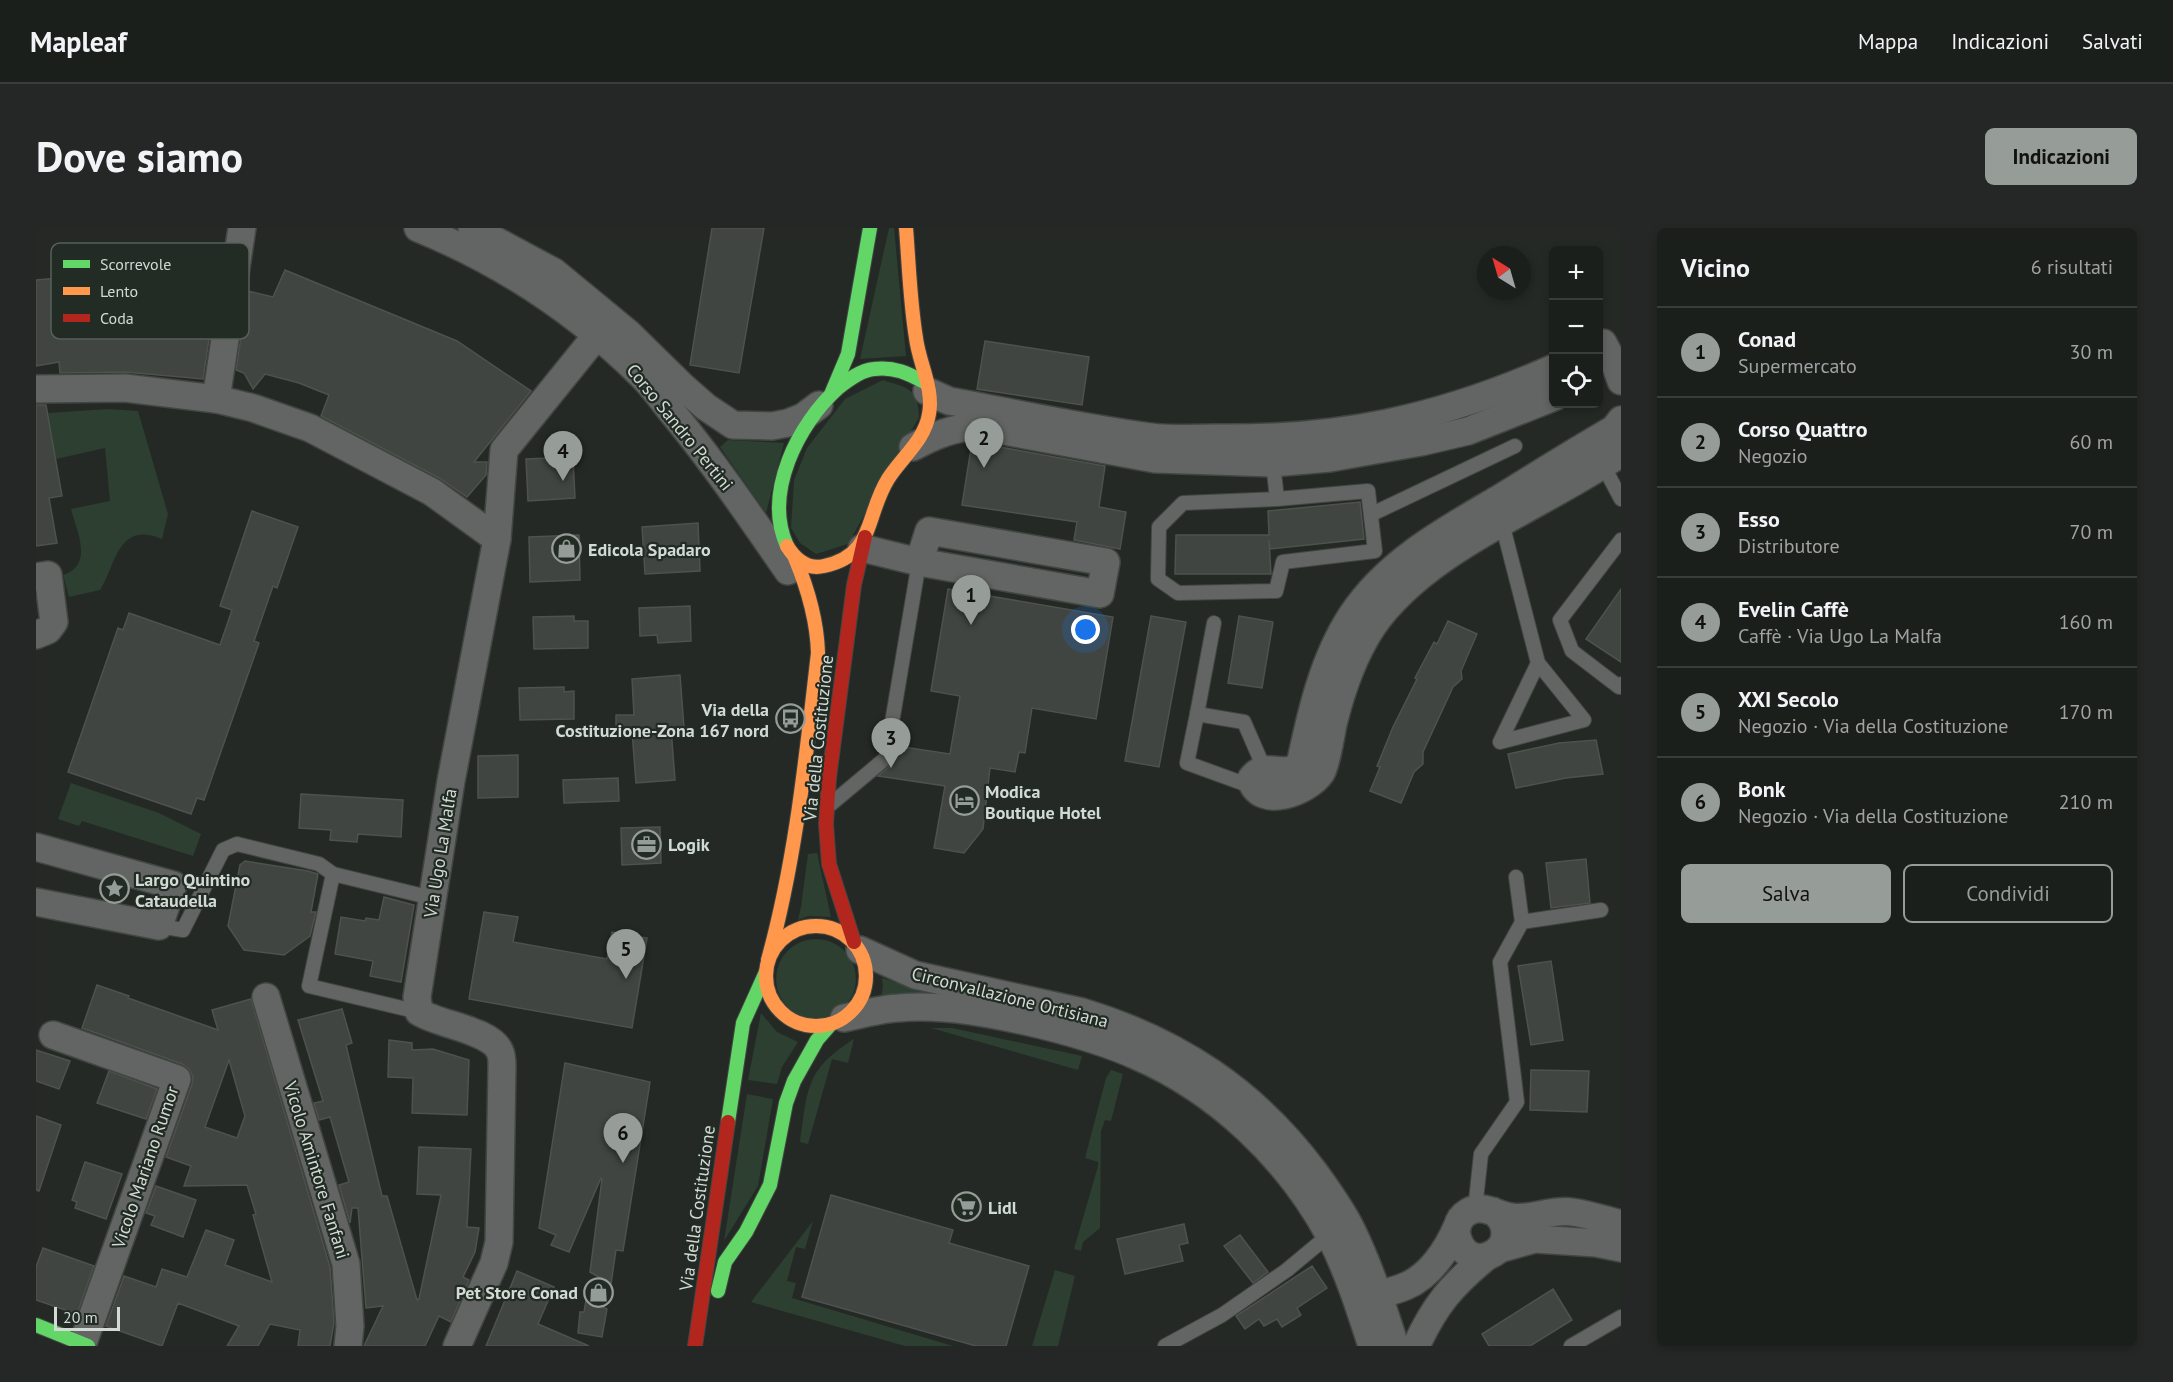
<!DOCTYPE html>
<html lang="it">
<meta charset="utf-8">
<style>
body{margin:0;font-family:"PT Sans",sans-serif;background:#242725;color:#f1f3f6}
.controls{position:absolute;right:18px;top:18px;display:grid;overflow:hidden;border-radius:9px;box-shadow:0 3px 9px #0003}
.controls button{width:54px;height:54px;display:grid;place-items:center;padding:0;border:0;border-bottom:2px solid #393d3b;background:#1b1f1c;color:#f1f3f6;font:30px sans-serif}
.compass{position:absolute;left:1441px;top:18px;width:54px;height:54px;border-radius:50%;background:#1b1f1c;box-shadow:0 3px 9px #0003;rotate:323deg}
.scale{position:absolute;left:18px;bottom:15px;width:66px;box-sizing:border-box;padding-left:6px;border:3px solid #d3dad5;border-top:0;font-size:16px;line-height:21px;white-space:nowrap;color:#d3dad5;-webkit-text-stroke:4px #222b24;paint-order:stroke}
.you{position:absolute;left:1050px;top:402px;width:21px;height:21px;margin:-15px;border:4px solid #fff;border-radius:50%;background:#1a73e8;box-shadow:0 0 0 9px #1a73e833}
.badge{display:grid;place-items:center;width:39px;height:39px;border-radius:50%;background:#969c97;color:#111;font-size:20px;font-weight:700}
.pin{position:absolute;translate:-50% -50px;filter:drop-shadow(0 2px 3px #0008)}
.pin::after{content:'';position:absolute;top:32px;width:21px;height:18px;background:inherit;clip-path:polygon(0 0,100% 0,50% 100%)}
.list{margin:0;padding:0;list-style:none}
h2{display:flex;justify-content:space-between;align-items:center;height:78px;margin:0;padding:0 24px;font-size:26px}
h2 small{font-size:20px;font-weight:400;color:#a0a2a3}
.list li{display:grid;grid-template-columns:39px 1fr auto;gap:18px;align-items:center;box-sizing:border-box;height:90px;padding:0 24px;border-top:2px solid #393d3b}
.list b{display:block;font-size:22px;white-space:nowrap}
.list p{margin:0;font-size:20px;white-space:nowrap;color:#a0a2a3}
.list em{font-size:20px;font-style:normal;color:#a0a2a3}
.actions{display:flex;gap:12px;padding:18px 24px}
.actions a{flex:1;padding:14px 0;border:2px solid #969c97;border-radius:9px;text-align:center;font-size:21px;color:#969c97}
.actions .main{background:#969c97;color:#111}
.icon{flex:none;width:33px;height:33px;fill:none;stroke:currentColor;stroke-width:2;stroke-linecap:round;stroke-linejoin:round}
.map{position:relative;flex:none;width:1585px;height:1118px;overflow:hidden;border-radius:9px}
header{display:flex;align-items:center;gap:36px;box-sizing:border-box;height:84px;padding:0 30px;background:#1b1f1c;border-bottom:2px solid #393d3b}
header strong{font-size:28px}
nav{display:flex;gap:33px;margin-inline-start:auto;font-size:21px}
.intro{display:flex;align-items:center;justify-content:space-between;box-sizing:border-box;height:144px;padding:0 36px}
h1{margin:0;font-size:42px}
.button{padding:15px 27px;border-radius:9px;background:#969c97;color:#111;font-size:21px;font-weight:700}
main{display:flex;gap:36px;padding:0 36px}
aside{flex:1;background:#1b1f1c;border-radius:9px;box-shadow:0 3px 9px #0003}
.map>svg:first-child{display:block}
</style>
<header>
<strong>Mapleaf</strong>
<nav><a>Mappa</a><a>Indicazioni</a><a>Salvati</a></nav>
</header>
<div class="intro"><h1>Dove siamo</h1><a class="button">Indicazioni</a></div>
<main>
<div class="map">
<svg width="1585" height="1118" viewBox="0 0 1585 1118">
<rect width="100%" height="100%" fill="#242925"/>
<!-- green -->
<g fill="#2c3f31">
<polygon points="853,0 858,0 870,128 824,131"/>
<path d="M847,152C871,160 882,159 883,189L812,316L780,326L764,315L755,300L758,252L771,220L809,171Z"/>
<path d="M72,181L102,183L132,286L126,311C81,292 80,338 64,362L33,369L27,347C58,337 41,304 35,281L74,273L69,220L20,231L12,185Z"/>
<polygon points="692,212 748,215 730,285 684,219"/>
<polygon points="35,555 123,585 165,606 157,628 46,593 43,598 22,591"/>
<polygon points="781,625 795,689 772,688 762,692 765,679 772,626"/>
<circle cx="780" cy="751" r="40"/>
<polygon points="846,750 890,765 845,770 847,759"/>
<polygon points="725,785 741,804 762,814 746,839 741,856 712,852"/>
<polygon points="895,800 916,800 1046,828 1042,842"/>
<path d="M818,811L812,835L796,831L772,916L764,914C772,860 769,842 818,811Z"/>
<polygon points="1075,842 1087,846 1075,893 1069,892 1065,903 1064,1000 1047,1014 1045,1023 1038,1021 1062,938 1062,934 1049,930 1070,850"/>
<polygon points="711,866 737,871 722,958 688,1013"/>
<polygon points="777,993 769,1021 760,1019 751,1053 760,1055 756,1070 917,1118 869,1118 715,1074"/>
<polygon points="1019,1042 1039,1048 1022,1118 996,1118"/>
</g>
<!-- building -->
<g fill="#404541" stroke="#4e524f" stroke-width="1.5" fill-rule="evenodd">
<polygon points="676,0 728,0 703,145 654,137"/>
<polygon points="98,34 126,39 125,48 181,57 167,151 89,144 24,145 23,134 0,138 0,52 56,47 97,46"/>
<polygon points="249,42 421,113 495,163 438,234 451,234 450,247 431,269 403,250 285,188 293,167 263,155 229,146 217,161 208,145 200,142 212,63 237,69"/>
<polygon points="949,113 1053,129 1046,177 941,161"/>
<polygon points="0,177 10,177 26,268 13,270 21,315 0,318"/>
<polygon points="936,214 1069,238 1063,279 1090,284 1084,321 1038,312 1041,294 926,277"/>
<polygon points="537,229 539,270 492,273 490,231"/>
<polygon points="1324,274 1328,311 1234,321 1233,312 1235,346 1139,346 1140,307 1233,307 1232,283"/>
<polygon points="216,283 262,299 241,360 237,358 218,413 223,415 168,572 161,570 155,586 32,544 82,400 87,402 93,385 184,417 196,382 184,378"/>
<polygon points="662,295 664,343 609,346 606,299"/>
<polygon points="543,307 544,352 494,354 493,309"/>
<polygon points="912,361 1077,389 1060,491 996,480 989,525 983,524 979,544 954,540 947,601 928,625 898,620 909,558 842,548 856,536 861,518 914,526 924,468 895,463"/>
<polygon points="1585,361 1585,434 1550,411"/>
<polygon points="654,378 655,413 622,415 621,407 604,408 603,380"/>
<polygon points="538,388 538,393 552,393 552,420 498,421 497,389"/>
<polygon points="1115,388 1150,394 1123,539 1089,533"/>
<polygon points="1203,388 1237,394 1226,460 1192,455"/>
<polygon points="1412,393 1441,406 1425,443 1426,451 1417,459 1387,524 1387,536 1378,544 1365,575 1334,563 1344,539 1341,538 1357,499 1381,451 1379,450 1398,414 1401,416"/>
<polygon points="644,447 648,500 635,500 639,552 600,555 596,503 580,504 580,487 598,487 596,451"/>
<polygon points="528,459 528,464 538,463 538,491 484,492 483,460"/>
<polygon points="1560,512 1567,546 1530,550 1480,560 1472,526 1523,515"/>
<polygon points="482,527 482,569 442,570 442,528"/>
<polygon points="582,550 583,573 528,575 527,552"/>
<polygon points="265,566 367,572 365,609 322,606 321,614 294,612 295,602 263,600"/>
<polygon points="624,599 625,635 586,637 585,600"/>
<polygon points="1550,631 1554,675 1515,680 1510,635"/>
<polygon points="209,633 272,643 282,646 275,684 280,684 274,708 248,727 208,722 192,698 204,637"/>
<polygon points="348,669 378,677 365,754 334,748 337,733 299,726 305,689 329,693 330,690 343,692"/>
<polygon points="448,684 482,689 477,714 571,731 576,704 611,710 596,800 433,771"/>
<polygon points="1515,733 1527,812 1495,817 1482,738"/>
<path d="M61,757L93,768L92,770L182,802L176,782L215,771L294,1039L298,1095L294,1118H262L264,1102L234,1096L222,1118H191L203,1098L142,1075L126,1118L70,1098L88,1048L120,1059L126,1041L151,1049L170,1002L198,1012L189,1037L236,1054L217,987L220,986L211,957L148,958L155,938L130,929L156,856L157,849L153,841L146,836L46,800ZM193,832L209,888L201,910L169,899Z"/>
<polygon points="306,781 316,815 310,817 346,968 351,968 381,1072 383,1071 405,967 381,966 383,919 435,921 431,999 443,1000 439,1024 427,1049 433,1052 415,1094 403,1088 389,1118 328,1118 347,1078 330,1080 322,980 316,980 314,995 303,957 313,954 294,889 283,892 278,875 287,873 262,792"/>
<polygon points="353,812 376,815 376,822 397,821 433,832 431,887 376,885 377,850 352,849"/>
<polygon points="0,822 34,833 23,861 0,853"/>
<polygon points="529,835 614,854 587,1023 580,1022 575,1056 554,1044 566,951 565,950 533,1024 515,1017 520,1007 503,1000"/>
<polygon points="1495,842 1553,843 1551,884 1494,882"/>
<polygon points="73,843 121,861 110,891 61,875"/>
<polygon points="0,888 25,897 3,963 0,962"/>
<polygon points="49,934 86,946 70,991 39,980 41,974 36,972"/>
<polygon points="120,958 160,972 147,1009 115,997 119,988 110,985"/>
<polygon points="795,967 917,1002 913,1015 993,1038 970,1118 940,1118 766,1069"/>
<polygon points="1148,996 1152,1015 1143,1017 1147,1033 1089,1046 1081,1011"/>
<polygon points="1204,1007 1232,1044 1217,1055 1188,1018"/>
<polygon points="7,1020 58,1038 41,1086 0,1072 0,1039"/>
<polygon points="1276,1038 1291,1060 1261,1080 1265,1087 1246,1099 1241,1091 1228,1098 1223,1091 1209,1101 1200,1088"/>
<polygon points="481,1043 518,1059 502,1096 553,1118 450,1118"/>
<polygon points="1517,1061 1536,1092 1494,1118 1453,1118 1446,1106"/>
<polygon points="550,1072 571,1081 566,1109 542,1105 544,1084 548,1084"/>
</g>
<g fill="none" stroke-linecap="round" stroke-linejoin="round">
<defs>
<g id="lane">
<polyline points="1237,235 1241,271 1332,263 1339,323 1247,334 1240,363 1142,365 1122,351 1123,299 1147,275 1241,271"/>
<polyline points="1567,237 1585,271"/>
<polyline points="1336,286 1479,218"/>
<polyline points="1466,295 1502,435 1548,492 1464,514 1502,435"/>
<polyline points="1585,312 1524,392 1536,423 1583,459 1585,456"/>
<polyline points="1161,486 1178,395"/>
<polyline points="1217,559 1151,535 1161,486 1208,494 1228,540"/>
<polyline points="795,576 850,530 883,334"/>
<polyline points="1480,649 1486,694"/>
<polyline points="123,698 147,702 187,622 201,616 283,636 297,646"/>
<polyline points="383,784 273,758 297,646 396,670"/>
<polyline points="1439,981 1445,926 1481,874 1464,734 1486,694 1565,682"/>
<polyline points="1129,1118 1186,1087 1251,1042 1293,1007"/>
<polyline points="1535,1118 1585,1089"/>
</g>
<g id="street">
<path d="M382,0C465,34 540,83 605,147C618,159 628,175 640,189C680,238 716,291 752,343"/>
<polyline points="436,0 518,44 592,105 646,158 670,179 697,197 736,198 752,195 767,189 783,177"/>
<polyline points="1567,115 1580,139 1585,153"/>
<polyline points="0,161 89,160 180,171 217,180 274,200 396,264 461,311"/>
<path d="M891,163L913,173C980,185 1047,200 1115,209C1135,212 1157,210 1178,210C1303,212 1403,191 1518,140"/>
<polyline points="180,171 206,0"/>
<path d="M1585,192L1578,201C1538,224 1500,248 1461,272C1408,303 1351,334 1316,387C1287,431 1275,485 1264,537C1245,552 1229,531 1215,551C1223,583 1272,564 1285,545C1290,538 1295,506 1297,496C1305,463 1317,428 1336,399C1390,320 1507,279 1585,225"/>
<path d="M877,219C899,207 917,200 941,198L1119,231L1237,235L1294,230L1385,214L1432,203L1518,169"/>
<polyline points="826,320 883,334 1064,366 1070,334 893,303 883,334"/>
<polyline points="0,349 12,347 18,394 12,402 0,407"/>
<polyline points="0,619 137,657 123,698 0,674"/>
<path d="M824,722L879,747L1046,784C1142,813 1219,864 1279,945C1292,963 1306,982 1316,1003C1334,1040 1347,1079 1359,1118"/>
<polyline points="230,769 310,1036 314,1098 312,1118"/>
<path d="M808,790C826,786 844,781 862,780C910,776 959,786 1006,797C1038,805 1070,814 1101,828C1182,863 1252,930 1294,1008C1312,1043 1324,1081 1336,1118"/>
<polyline points="17,807 141,851 47,1115"/>
<path d="M1457,983C1473,995 1474,1018 1454,1027C1428,1040 1407,999 1432,984C1448,975 1461,988 1476,989C1497,992 1515,981 1536,984C1552,986 1569,992 1585,996"/>
<polyline points="1463,1021 1499,1011 1560,1015 1585,1020"/>
<path d="M1326,1072C1340,1067 1356,1064 1370,1058C1394,1048 1411,1022 1421,999"/>
<path d="M421,1118L458,1035L463,1014L466,838C466,834 466,828 464,824C456,802 403,797 383,784L381,769L415,553L461,311L468,222L561,107"/>
<path d="M1380,1118C1399,1077 1415,1058 1450,1029"/>
</g>
<g id="fast">
<polyline points="796,164 812,126 834,0"/>
<path d="M751,318C727,265 762,196 802,160C812,152 825,142 838,141C858,138 873,146 890,155"/>
<polyline points="692,894 707,795 730,744"/>
<polyline points="682,1063 689,1034 710,1004 734,957 750,875 758,853 781,812 795,796"/>
<polyline points="0,1097 52,1118"/>
</g>
<g id="slow">
<path d="M751,318C759,331 771,342 788,338C839,327 829,288 852,251C865,230 889,212 893,186C898,161 883,135 880,110C874,74 873,37 870,0"/>
<circle cx="780" cy="748" r="50"/>
<path d="M732,732C760,631 770,528 782,425C781,391 772,361 759,330"/>
</g>
<g id="jam">
<polyline points="818,714 793,636 790,596 793,550 818,357 829,309"/>
<polyline points="659,1118 692,894"/>
</g>
</defs>
<!-- lane casing -->
<use href="#lane" stroke="#414642" stroke-width="16"/>
<!-- street casing -->
<use href="#street" stroke="#414642" stroke-width="30"/>
<!-- fast casing -->
<use href="#fast" stroke="#414642" stroke-width="16"/>
<!-- slow casing -->
<use href="#slow" stroke="#414642" stroke-width="16"/>
<!-- jam casing -->
<use href="#jam" stroke="#414642" stroke-width="16"/>
<!-- lane -->
<use href="#lane" stroke="#626563" stroke-width="14"/>
<!-- street -->
<use href="#street" stroke="#626563" stroke-width="27"/>
<!-- fast -->
<use href="#fast" stroke="#63d668" stroke-width="14"/>
<!-- slow -->
<use href="#slow" stroke="#ff974d" stroke-width="14"/>
<!-- jam -->
<use href="#jam" stroke="#b3261e" stroke-width="14"/>
</g>
<!-- icons -->
<defs>
<symbol id="shop-ring" viewBox="-11 -11 22 22"><circle r="9.5" fill="#222b24" stroke="#969c97" stroke-width="1.5"/><path d="M-5-2.5h2.3a2.7 3.5 0 0 1 5.4 0H5L5.5 6h-11ZM-1.5-2.5h3a1.5 2.3 0 0 0-3 0Z" fill="#969c97"/></symbol>
<symbol id="bus-ring" viewBox="-11 -11 22 22"><circle r="9.5" fill="#222b24" stroke="#969c97" stroke-width="1.5"/><path d="M-5-6H5V4H4V6H2V4H-2V6H-4V4H-5ZM-3.5-4V0h7V-4ZM-3.5 1.2v1.5H-2V1.2ZM2 1.2v1.5H3.5V1.2Z" fill="#969c97"/></symbol>
<symbol id="hotel-ring" viewBox="-11 -11 22 22"><circle r="9.5" fill="#222b24" stroke="#969c97" stroke-width="1.5"/><path d="M-6-4.5h1.5V1H6V5H4.5V3h-9V5H-6ZM-4 0a1.8 1.8 0 1 1 3.6 0ZM.5 0V-2.5h3Q6-2.5 6 0Z" fill="#969c97"/></symbol>
<symbol id="office-ring" viewBox="-11 -11 22 22"><circle r="9.5" fill="#222b24" stroke="#969c97" stroke-width="1.5"/><path d="M-6-3h4V-5.5h4V-3h4V5H-6ZM-1-4.5V-3h2v-1.5ZM-6 0V1H6V0Z" fill="#969c97"/></symbol>
<symbol id="sight-ring" viewBox="-11 -11 22 22"><circle r="9.5" fill="#222b24" stroke="#969c97" stroke-width="1.5"/><path d="M0-6L1.8-2.2L6-1.7L2.9 1.2L3.7 5.4L0 3.3L-3.7 5.4L-2.9 1.2L-6-1.7L-1.8-2.2Z" fill="#969c97"/></symbol>
<symbol id="supermarket-ring" viewBox="-11 -11 22 22"><circle r="9.5" fill="#222b24" stroke="#969c97" stroke-width="1.5"/><path d="M-6-5.5h2.5l.6 2H6L4.5 2H-2.5L-4.4-4H-6ZM-1.5 3.2a1.3 1.3 0 1 0 .1 0ZM3 3.2a1.3 1.3 0 1 0 .1 0Z" fill="#969c97"/></symbol>
</defs>
<g fill-rule="evenodd">
<use href="#shop-ring" x="514" y="304" width="33" height="33"/>
<use href="#bus-ring" x="738" y="474" width="33" height="33"/>
<use href="#hotel-ring" x="912" y="556" width="33" height="33"/>
<use href="#office-ring" x="594" y="600" width="33" height="33"/>
<use href="#sight-ring" x="62" y="644" width="33" height="33"/>
<use href="#supermarket-ring" x="914" y="962" width="33" height="33"/>
<use href="#shop-ring" x="546" y="1048" width="33" height="33"/>
</g>
<g text-anchor="middle" dominant-baseline="central" stroke-width="4.5" stroke-linejoin="round" paint-order="stroke">
<!-- street labels -->
<g font-size="18" fill="#d3dad5" stroke="#222b24">
<text transform="translate(644 199) rotate(51)">Corso Sandro Pertini</text>
<text transform="translate(782 510) rotate(-84)">Via della Costituzione</text>
<text transform="translate(404 625) rotate(-81)">Via Ugo La Malfa</text>
<text transform="translate(974 769) rotate(14)">Circonvallazione Ortisiana</text>
<text transform="translate(109 939) rotate(-71)">Vicolo Mariano Rumor</text>
<text transform="translate(281 942) rotate(73)">Vicolo Amintore Fanfani</text>
<text transform="translate(661 980) rotate(-82)">Via della Costituzione</text>
</g>
<!-- poi labels -->
<g font-size="18" font-weight="bold" fill="#d3dad5" stroke="#222b24" text-anchor="start">
<text x="552" y="321">Edicola Spadaro</text>
<text x="733" y="481" text-anchor="end">Via della<tspan x="733" dy="21">Costituzione-Zona 167 nord</tspan></text>
<text x="949" y="563">Modica<tspan x="949" dy="21">Boutique Hotel</tspan></text>
<text x="632" y="616">Logik</text>
<text x="99" y="651">Largo Quintino<tspan x="99" dy="21">Cataudella</tspan></text>
<text x="952" y="979">Lidl</text>
<text x="542" y="1064" text-anchor="end">Pet Store Conad</text>
</g>
</g>
<!-- legend -->
<rect x="15" y="15" width="198" height="96" rx="9" fill="#222b24" stroke="#576059" stroke-width="1.5"/>
<rect x="27" y="32" width="27" height="8" fill="#63d668"/>
<rect x="27" y="59" width="27" height="8" fill="#ff974d"/>
<rect x="27" y="86" width="27" height="8" fill="#b3261e"/>
<g font-size="16" fill="#d3dad5">
<text x="64" y="42">Scorrevole</text>
<text x="64" y="69">Lento</text>
<text x="64" y="96">Coda</text>
</g>
</svg>
<div class="controls">
<button>+</button>
<button>−</button>
<button><svg class="icon" aria-label="locate" viewBox="0 0 24 24"><circle cx="12" cy="12" r="6"/><path d="M12 2v4M12 18v4M2 12h4M18 12h4"/></svg></button>
</div>
<svg class="compass" viewBox="-18 -18 36 36"><path d="M0-13l5 13h-10z" fill="#e53935"/><path d="M0 13l5-13h-10z" fill="#a0a2a3"/></svg>
<div class="scale">20 m</div>
<div class="you"></div>
<div class="pin badge" style="left:935px;top:397px">1</div>
<div class="pin badge" style="left:948px;top:240px">2</div>
<div class="pin badge" style="left:855px;top:540px">3</div>
<div class="pin badge" style="left:527px;top:253px">4</div>
<div class="pin badge" style="left:590px;top:751px">5</div>
<div class="pin badge" style="left:587px;top:935px">6</div>
</div>
<aside>
<h2>Vicino<small>6 risultati</small></h2>
<ul class="list">
<li><span class="badge">1</span><div><b>Conad</b><p>Supermercato</p></div><em>30 m</em></li>
<li><span class="badge">2</span><div><b>Corso Quattro</b><p>Negozio</p></div><em>60 m</em></li>
<li><span class="badge">3</span><div><b>Esso</b><p>Distributore</p></div><em>70 m</em></li>
<li><span class="badge">4</span><div><b>Evelin Caffè</b><p>Caffè · Via Ugo La Malfa</p></div><em>160 m</em></li>
<li><span class="badge">5</span><div><b>XXI Secolo</b><p>Negozio · Via della Costituzione</p></div><em>170 m</em></li>
<li><span class="badge">6</span><div><b>Bonk</b><p>Negozio · Via della Costituzione</p></div><em>210 m</em></li>
</ul>
<div class="actions"><a class="main">Salva</a><a>Condividi</a></div>
</aside>
</main>
